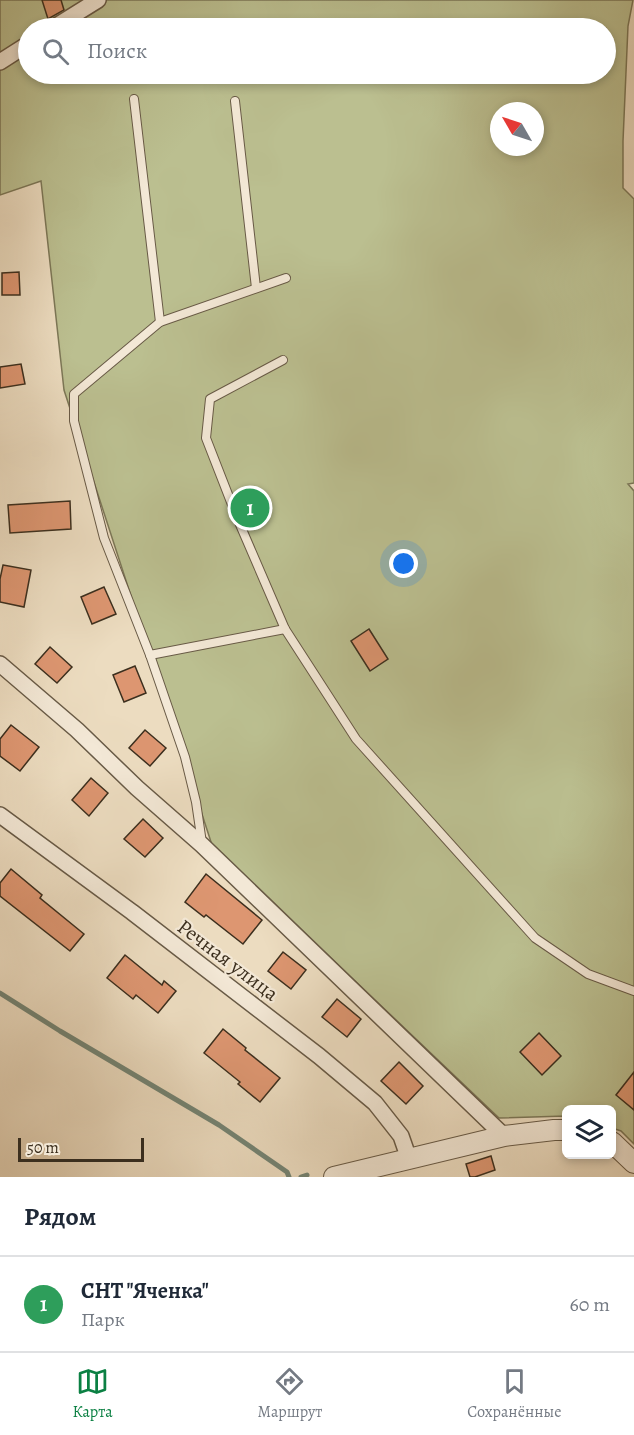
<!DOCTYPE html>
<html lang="ru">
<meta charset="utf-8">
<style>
body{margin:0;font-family:Alegreya,serif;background:#f6f6f7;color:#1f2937}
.controls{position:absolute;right:18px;bottom:18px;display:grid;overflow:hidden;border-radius:9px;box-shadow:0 3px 9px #0003}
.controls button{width:54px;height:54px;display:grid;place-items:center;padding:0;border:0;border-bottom:2px solid #e0e1e3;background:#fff;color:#1f2937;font:30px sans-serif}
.compass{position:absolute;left:490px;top:102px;width:54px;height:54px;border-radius:50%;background:#fff;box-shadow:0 3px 9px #0003;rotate:309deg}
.scale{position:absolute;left:18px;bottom:15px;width:126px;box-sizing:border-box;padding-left:6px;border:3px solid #3c2f1e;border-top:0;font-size:16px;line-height:21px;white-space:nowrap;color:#3c2f1e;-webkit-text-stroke:4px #f3e8d6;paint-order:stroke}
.you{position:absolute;left:404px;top:564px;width:21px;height:21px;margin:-15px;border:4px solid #fff;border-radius:50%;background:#1a73e8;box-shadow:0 0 0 9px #1a73e833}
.badge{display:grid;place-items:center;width:39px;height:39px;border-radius:50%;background:#0b8043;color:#fff;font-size:20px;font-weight:700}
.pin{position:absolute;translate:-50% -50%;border:3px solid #fff;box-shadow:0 2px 6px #0006}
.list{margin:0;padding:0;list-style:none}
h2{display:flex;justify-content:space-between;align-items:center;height:78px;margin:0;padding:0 24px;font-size:26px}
h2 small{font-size:20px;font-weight:400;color:#747a83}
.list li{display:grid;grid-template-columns:39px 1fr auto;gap:18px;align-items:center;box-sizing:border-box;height:96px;padding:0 24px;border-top:2px solid #e0e1e3}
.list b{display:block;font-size:22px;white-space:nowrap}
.list p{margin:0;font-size:20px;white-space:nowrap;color:#747a83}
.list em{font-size:20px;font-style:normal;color:#747a83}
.icon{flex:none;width:33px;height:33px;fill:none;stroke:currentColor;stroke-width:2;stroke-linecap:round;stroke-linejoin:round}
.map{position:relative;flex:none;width:634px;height:1177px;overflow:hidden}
.search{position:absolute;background:#fff;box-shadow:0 3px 9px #0003;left:18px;right:18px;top:18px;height:66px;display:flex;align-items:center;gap:15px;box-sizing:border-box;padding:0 21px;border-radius:33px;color:#747a83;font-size:22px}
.sheet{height:174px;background:#fff}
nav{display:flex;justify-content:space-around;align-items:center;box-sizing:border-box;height:84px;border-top:2px solid #e0e1e3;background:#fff;font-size:16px;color:#747a83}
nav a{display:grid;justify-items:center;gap:3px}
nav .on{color:#0b8043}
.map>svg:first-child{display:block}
</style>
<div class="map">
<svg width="634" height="1177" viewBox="0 0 634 1177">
<rect width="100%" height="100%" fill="#ecdcc0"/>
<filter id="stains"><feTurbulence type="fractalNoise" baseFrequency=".00333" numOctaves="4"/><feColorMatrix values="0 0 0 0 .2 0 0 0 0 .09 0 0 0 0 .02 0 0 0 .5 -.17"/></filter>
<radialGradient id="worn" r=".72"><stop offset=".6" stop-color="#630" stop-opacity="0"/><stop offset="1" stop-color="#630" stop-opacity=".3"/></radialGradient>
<!-- green -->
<path fill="#bbbf90" stroke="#7c7757" stroke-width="1.5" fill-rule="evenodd" d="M0,0H633L628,26L623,141V188L634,199V483L628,484L634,491V1144L621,1131L612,1128V1110H566V1116L499,1118L212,845L64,390L41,181L0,195ZM28,28H606V74H28ZM499,111H535V147H499Z"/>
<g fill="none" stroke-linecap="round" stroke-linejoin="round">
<!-- stream -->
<g stroke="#748474" stroke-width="5">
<polyline points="0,993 60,1031 219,1125 287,1172 289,1177"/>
<polyline points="301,1177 307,1175"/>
</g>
</g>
<!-- building -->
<g fill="#dd9671" stroke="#3c2f1e" stroke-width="1.5">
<polygon points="42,0 61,0 64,10 48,19"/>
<polygon points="19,272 20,295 2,295 2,273"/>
<polygon points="21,364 25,384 0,388 0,367"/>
<polygon points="70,501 71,529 10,533 8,505"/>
<polygon points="3,565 31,570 24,607 0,602 0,579"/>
<polygon points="104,587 116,614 92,624 81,597"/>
<polygon points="369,629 388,659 370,671 351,641"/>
<polygon points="50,647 72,667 57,683 35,664"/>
<polygon points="135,666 146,693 124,702 113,675"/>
<polygon points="11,725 39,747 20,771 0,756 0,739"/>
<polygon points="145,730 166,748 150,766 129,748"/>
<polygon points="91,778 108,793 89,816 72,800"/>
<polygon points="143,819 163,838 145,857 124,839"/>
<polygon points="11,869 42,895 40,898 84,934 70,951 0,896 0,883"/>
<polygon points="206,874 262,920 243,944 206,915 204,917 185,902"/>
<polygon points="283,952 306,970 291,989 268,971"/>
<polygon points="125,955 162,985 164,981 176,991 158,1013 136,995 133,999 107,978"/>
<polygon points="337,999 361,1019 347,1037 322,1017"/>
<polygon points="223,1029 246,1048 245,1050 280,1078 260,1102 238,1084 240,1082 204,1053"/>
<polygon points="539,1033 561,1056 542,1075 520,1052"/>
<polygon points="399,1062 423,1086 406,1104 381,1081"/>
<polygon points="634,1072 634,1110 616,1095"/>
<polygon points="491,1156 495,1170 475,1177 470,1177 466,1164"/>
</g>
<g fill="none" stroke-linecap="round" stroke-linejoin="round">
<defs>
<g id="service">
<polyline points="134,99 160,322"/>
<polyline points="235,101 256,288"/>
<polyline points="283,360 210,399 206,438 238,520 285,629 356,739 535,938 588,974 634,991"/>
<polyline points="150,655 285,629"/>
<polyline points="202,843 196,802 185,757 150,655 104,538 74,421 74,394 160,322 286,278"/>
</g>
<g id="minor">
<polyline points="53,28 98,0"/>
<polyline points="0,62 28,44"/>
<polyline points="0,664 77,730 137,788 202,845 504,1136"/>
<polyline points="0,815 132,912 319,1056 375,1103 401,1136 409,1159"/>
</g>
<g id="tertiary">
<polyline points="612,1142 634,1163"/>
<polyline points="334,1177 504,1136 554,1130 566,1130"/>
</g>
</defs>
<!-- service casing -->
<use href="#service" stroke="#685a46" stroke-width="10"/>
<!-- minor casing -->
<use href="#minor" stroke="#685a46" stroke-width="18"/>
<!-- tertiary casing -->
<use href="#tertiary" stroke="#685a46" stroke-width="22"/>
<!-- service -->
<use href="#service" stroke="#f3e8d6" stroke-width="8"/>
<!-- minor -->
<use href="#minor" stroke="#f3e8d6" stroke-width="15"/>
<!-- tertiary -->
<use href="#tertiary" stroke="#f3e8d6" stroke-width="20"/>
</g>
<g text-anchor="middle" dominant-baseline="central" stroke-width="4.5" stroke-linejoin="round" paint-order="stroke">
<!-- street labels -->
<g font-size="21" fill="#3c2f1e" stroke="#f3e8d6">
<text transform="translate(228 960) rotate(37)">Речная улица</text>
</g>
</g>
<rect width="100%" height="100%" filter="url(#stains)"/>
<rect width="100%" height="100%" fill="url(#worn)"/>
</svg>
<div class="controls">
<button><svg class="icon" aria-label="layers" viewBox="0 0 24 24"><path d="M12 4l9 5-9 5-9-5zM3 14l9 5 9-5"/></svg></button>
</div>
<svg class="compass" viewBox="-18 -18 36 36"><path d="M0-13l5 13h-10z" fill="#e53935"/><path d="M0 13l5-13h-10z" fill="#747a83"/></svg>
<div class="scale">50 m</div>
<div class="you"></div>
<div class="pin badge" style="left:250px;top:508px;background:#2e9e5b">1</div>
<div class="search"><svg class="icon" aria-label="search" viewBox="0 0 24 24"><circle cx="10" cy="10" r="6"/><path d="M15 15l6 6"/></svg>Поиск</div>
</div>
<section class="sheet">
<h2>Рядом<small></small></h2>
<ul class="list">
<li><span class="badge" style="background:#2e9e5b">1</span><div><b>СНТ &quot;Яченка&quot;</b><p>Парк</p></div><em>60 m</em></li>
</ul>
</section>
<nav>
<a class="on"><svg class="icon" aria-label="map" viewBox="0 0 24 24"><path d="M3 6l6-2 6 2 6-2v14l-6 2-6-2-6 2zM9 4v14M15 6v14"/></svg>Карта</a>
<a><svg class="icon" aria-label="directions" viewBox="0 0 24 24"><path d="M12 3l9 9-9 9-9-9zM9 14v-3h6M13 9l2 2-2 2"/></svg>Маршрут</a>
<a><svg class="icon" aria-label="saved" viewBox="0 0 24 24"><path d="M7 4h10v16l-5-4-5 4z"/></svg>Сохранённые</a>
</nav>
